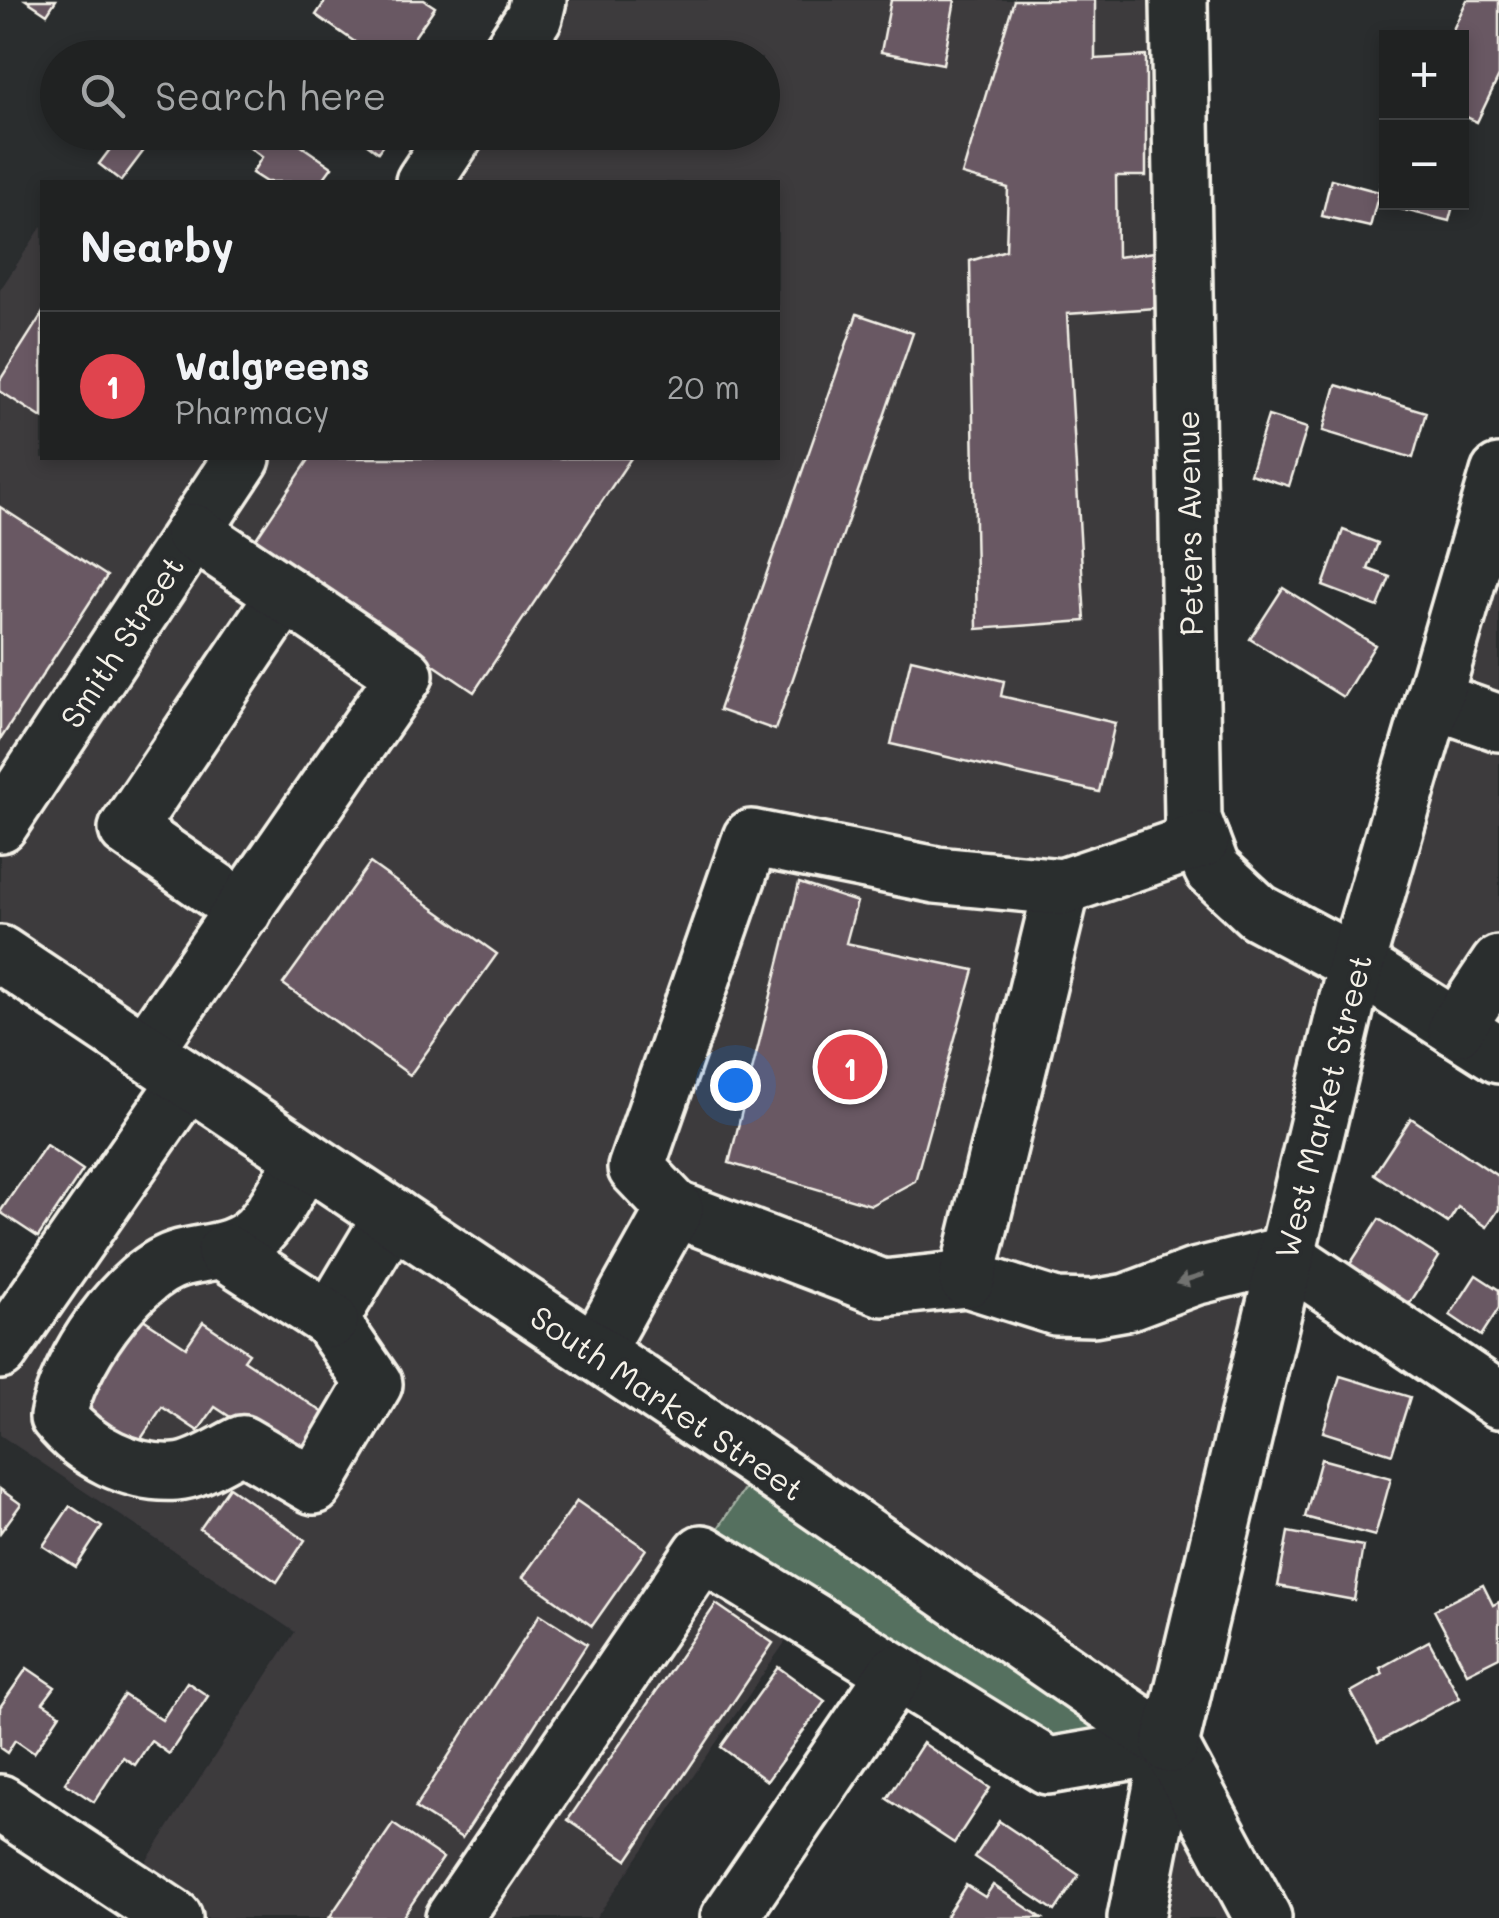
<!DOCTYPE html>
<meta charset="utf-8">
<style>
body{margin:0;font-family:Mali,sans-serif;background:#282a2a;color:#f1f3f6}
.controls{position:absolute;right:30px;top:30px;display:grid;overflow:hidden;border-radius:0px;box-shadow:0 5px 15px #0003}
.controls button{width:90px;height:90px;display:grid;place-items:center;padding:0;border:0;border-bottom:2px solid #3d3f40;background:#202222;color:#f1f3f6;font:50px sans-serif}
.you{position:absolute;left:735px;top:1085px;width:35px;height:35px;margin:-25px;border:8px solid #fff;border-radius:50%;background:#1a73e8;box-shadow:0 0 0 15px #1a73e833}
.badge{display:grid;place-items:center;width:65px;height:65px;border-radius:50%;background:#d93025;color:#fff;font-size:32px;font-weight:700}
.pin{position:absolute;translate:-50% -50%;border:5px solid #fff;box-shadow:0 2px 10px #0006}
.list{margin:0;padding:0;list-style:none}
h2{display:flex;justify-content:space-between;align-items:center;height:130px;margin:0;padding:0 40px;font-size:42px}
h2 small{font-size:32px;font-weight:400;color:#a2a4a5}
.list li{display:grid;grid-template-columns:65px 1fr auto;gap:30px;align-items:center;box-sizing:border-box;height:150px;padding:0 40px;border-top:2px solid #3d3f40}
.list b{display:block;font-size:38px;white-space:nowrap}
.list p{margin:0;font-size:32px;white-space:nowrap;color:#a2a4a5}
.list em{font-size:32px;font-style:normal;color:#a2a4a5}
.icon{flex:none;width:55px;height:55px;fill:none;stroke:currentColor;stroke-width:2;stroke-linecap:round;stroke-linejoin:round}
.map{position:relative;flex:none;width:1499px;height:1918px;overflow:hidden}
.search{position:absolute;background:#202222;box-shadow:0 5px 15px #0003;left:40px;top:40px;width:740px;height:110px;display:flex;align-items:center;gap:25px;box-sizing:border-box;padding:0 35px;border-radius:55px;color:#a2a4a5;font-size:38px}
.panel{position:absolute;background:#202222;box-shadow:0 5px 15px #0003;left:40px;top:180px;width:740px;height:280px;border-radius:0px}
.map>svg:first-child{display:block}
</style>
<div class="map">
<svg width="1499" height="1918" viewBox="0 0 1499 1918">
<rect width="100%" height="100%" fill="#2a2d2e"/>
<filter id="ink" filterUnits="userSpaceOnUse"><feTurbulence type="fractalNoise" baseFrequency=".01" numOctaves="2"/><feDisplacementMap in="SourceGraphic" scale="20" xChannelSelector="R" yChannelSelector="G"/><feConvolveMatrix kernelMatrix="1 2 1 2 8 2 1 2 1" color-interpolation-filters="sRGB"/></filter>
<g filter="url(#ink)">
<!-- built -->
<polygon fill="#3d3a3e" points="509,0 1179,0 1193,819 1355,964 1499,473 1499,1055 1356,965 1170,1745 1263,1918 1136,1918 1169,1745 803,1616 596,1918 174,1918 129,1888 295,1632 0,1435 0,1351 188,1081 0,954 0,290 42,226 42,458 778,458 778,182 424,182 457,133 762,132 762,58 507,57 534,17"/>
<!-- green -->
<polygon fill="#556f5e" stroke="#a4b0a3" stroke-width="2.5" points="761,1463 1170,1745 1048,1766 702,1553"/>
<!-- building -->
<g fill="#695964" stroke="#f4f1e8" stroke-width="2.5">
<polygon points="26,0 56,0 47,14"/>
<polygon points="326,0 424,0 435,7 400,58 378,58 316,15"/>
<polygon points="891,0 955,0 943,64 881,52"/>
<polygon points="1014,0 1095,0 1095,59 1146,56 1146,176 1116,176 1117,257 1155,252 1156,308 1067,314 1085,621 977,629 970,261 1006,250 1008,188 962,175"/>
<polygon points="1467,0 1499,0 1499,76 1477,122 1462,115 1462,38 1449,38"/>
<polygon points="123,132 131,132 148,145 121,181 99,164"/>
<polygon points="261,132 281,132 332,167 321,182 266,182 252,173 262,157 250,148"/>
<polygon points="351,132 392,132 378,152"/>
<polygon points="1386,162 1386,202 1454,202 1449,221 1376,203"/>
<polygon points="1331,179 1379,192 1370,227 1322,216"/>
<polygon points="42,314 42,418 0,391 0,380"/>
<polygon points="857,314 913,333 775,730 719,710"/>
<polygon points="1336,385 1426,412 1413,458 1323,431"/>
<polygon points="1268,416 1307,428 1289,486 1250,474"/>
<polygon points="310,458 631,458 474,692 253,543"/>
<polygon points="0,507 107,576 0,740"/>
<polygon points="1343,530 1378,543 1368,569 1390,577 1378,607 1323,586"/>
<polygon points="1283,588 1375,645 1343,697 1250,639"/>
<polygon points="911,659 1004,681 1001,696 1115,723 1099,792 891,744"/>
<polygon points="370,863 497,954 410,1075 283,984"/>
<polygon points="799,883 857,902 846,943 974,970 915,1181 871,1205 729,1163"/>
<polygon points="1411,1118 1499,1177 1499,1209 1487,1227 1458,1207 1448,1223 1374,1174"/>
<polygon points="46,1145 83,1170 38,1237 0,1212"/>
<polygon points="1379,1219 1439,1257 1405,1311 1345,1272"/>
<polygon points="1476,1275 1499,1290 1499,1308 1481,1336 1450,1315"/>
<polygon points="137,1315 186,1347 203,1322 249,1353 244,1360 342,1425 312,1471 215,1407 198,1431 162,1407 135,1448 75,1409"/>
<polygon points="1340,1376 1410,1397 1392,1454 1323,1432"/>
<polygon points="1321,1459 1391,1478 1375,1536 1305,1517"/>
<polygon points="229,1487 305,1540 277,1582 200,1529"/>
<polygon points="0,1489 21,1504 0,1533"/>
<polygon points="577,1501 646,1549 592,1626 523,1577"/>
<polygon points="70,1506 102,1527 76,1567 43,1546"/>
<polygon points="1288,1532 1363,1546 1354,1600 1278,1586"/>
<polygon points="1483,1585 1493,1605 1499,1602 1499,1657 1467,1673 1434,1610"/>
<polygon points="716,1604 773,1643 627,1860 568,1820"/>
<polygon points="540,1614 587,1644 462,1838 415,1808"/>
<polygon points="1429,1641 1460,1698 1378,1742 1351,1692 1383,1674 1380,1668"/>
<polygon points="778,1667 825,1701 767,1781 721,1747"/>
<polygon points="27,1668 55,1687 43,1703 60,1714 34,1753 15,1740 7,1753 0,1748 0,1707"/>
<polygon points="187,1682 208,1696 169,1754 151,1741 135,1765 123,1757 94,1802 65,1783 124,1695 162,1720"/>
<polygon points="923,1743 990,1788 954,1843 887,1799"/>
<polygon points="999,1821 1079,1875 1055,1911 975,1857"/>
<polygon points="393,1824 443,1858 402,1918 329,1918"/>
<polygon points="966,1885 985,1897 993,1885 1042,1918 949,1918 946,1916"/>
</g>
<g fill="none" stroke-linecap="round" stroke-linejoin="round">
<defs>
<g id="minor">
<polyline points="1179,0 1193,819 1212,869 1258,912 1356,964 1499,1055"/>
<polyline points="507,58 534,17 538,0"/>
<polyline points="424,182 457,132"/>
<polyline points="1433,700 1499,723"/>
<polyline points="0,824 242,458"/>
<polyline points="244,910 127,829 285,594"/>
<polyline points="1456,1028 1499,964"/>
<polyline points="145,1051 405,675 193,532"/>
<path d="M305,1158C291,1181 277,1211 259,1230C235,1253 210,1251 181,1258C128,1272 66,1366 58,1417C85,1451 131,1475 176,1472C197,1471 223,1453 242,1444L314,1486L374,1384L330,1320L392,1216"/>
<polyline points="675,1209 883,1288 967,1279 1056,1307 1093,1308 1127,1302 1194,1277 1284,1255 1499,1400"/>
<polyline points="225,1252 330,1320"/>
<polyline points="967,1279 1062,887"/>
<polyline points="0,1351 188,1080"/>
<polyline points="595,1352 675,1209 636,1168 751,838 936,875 1062,887 1201,840"/>
<polyline points="0,1803 174,1918"/>
<polyline points="454,1918 702,1553 1048,1766 1170,1745 1136,1918"/>
<polyline points="729,1918 896,1673"/>
</g>
<g id="major">
<polyline points="0,954 761,1463 1170,1745 1263,1918"/>
<polyline points="1170,1745 1356,964 1499,473"/>
</g>
</defs>
<!-- minor casing -->
<use href="#minor" stroke="#f4f1e8" stroke-width="62"/>
<!-- major casing -->
<use href="#major" stroke="#f4f1e8" stroke-width="62"/>
<!-- minor -->
<use href="#minor" stroke="#2a2d2e" stroke-width="55"/>
<!-- major -->
<use href="#major" stroke="#2a2d2e" stroke-width="55"/>
</g>
<!-- one-way arrows -->
<defs><path id="oneway-solid" d="M-6-.8H1V-3.2L6.5 0L1 3.2V.8H-6Z" transform="scale(2.5)"/></defs>
<use fill="#71726f" href="#oneway-solid" transform="translate(1190 1279) rotate(162)"/>
</g>
<g text-anchor="middle" dominant-baseline="central" stroke-width="8" stroke-linejoin="round" paint-order="stroke">
<!-- street labels -->
<g font-size="32" fill="#f4f1e8" stroke="#2a2d2e">
<text transform="translate(1188 523) rotate(-91)">Peters Avenue</text>
<text transform="translate(121 641) rotate(-57)">Smith Street</text>
<text transform="translate(1322 1106) rotate(-76)">West Market Street</text>
<text transform="translate(668 1402) rotate(34)">South Market Street</text>
</g>
</g>
</svg>
<div class="controls">
<button>+</button>
<button>−</button>
</div>
<div class="you"></div>
<div class="pin badge" style="left:850px;top:1067px;background:#e0444e">1</div>
<div class="search"><svg class="icon" aria-label="search" viewBox="0 0 24 24"><circle cx="10" cy="10" r="6"/><path d="M15 15l6 6"/></svg>Search here</div>
<section class="panel">
<h2>Nearby<small></small></h2>
<ul class="list">
<li><span class="badge" style="background:#e0444e">1</span><div><b>Walgreens</b><p>Pharmacy</p></div><em>20 m</em></li>
</ul>
</section>
</div>
